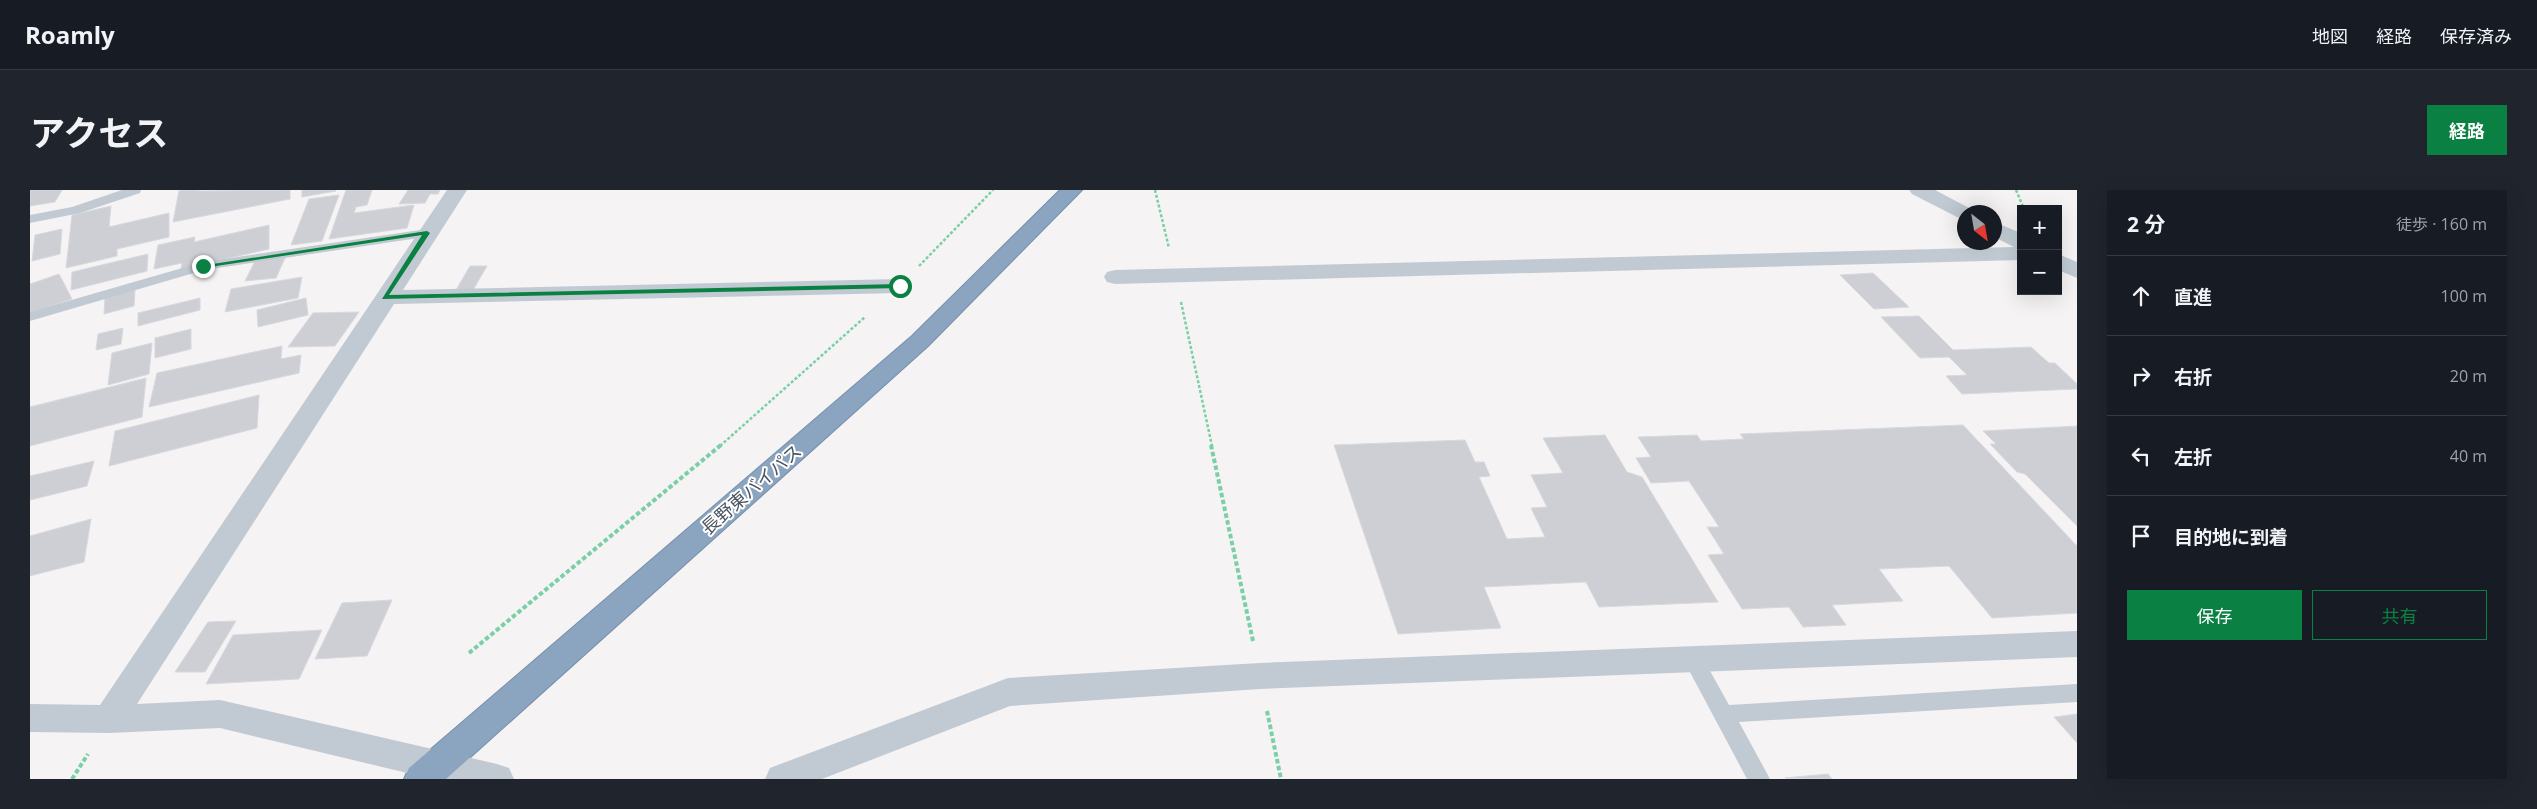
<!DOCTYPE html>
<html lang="ja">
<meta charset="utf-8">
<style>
body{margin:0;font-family:"Open Sans","Noto Sans JP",sans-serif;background:#20242c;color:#f1f3f6}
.controls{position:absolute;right:15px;top:15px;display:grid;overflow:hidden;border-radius:0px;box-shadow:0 5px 20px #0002}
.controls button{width:45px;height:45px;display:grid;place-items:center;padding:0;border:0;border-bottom:1px solid #363941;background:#171b24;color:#f1f3f6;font:25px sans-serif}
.compass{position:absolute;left:1927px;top:15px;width:45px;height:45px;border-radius:50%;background:#171b24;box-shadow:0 5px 20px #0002;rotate:149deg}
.stop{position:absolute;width:15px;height:15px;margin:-11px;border:4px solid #0b8043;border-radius:50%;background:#fff}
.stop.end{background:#0b8043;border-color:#fff;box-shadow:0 1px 5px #0008}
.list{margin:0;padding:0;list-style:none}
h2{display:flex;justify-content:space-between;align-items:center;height:65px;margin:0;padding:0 20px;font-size:21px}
h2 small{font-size:16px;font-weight:400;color:#9ea1a6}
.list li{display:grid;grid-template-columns:32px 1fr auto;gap:15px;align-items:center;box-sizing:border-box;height:80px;padding:0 20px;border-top:1px solid #363941}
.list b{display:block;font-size:19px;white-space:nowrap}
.list em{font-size:16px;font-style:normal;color:#9ea1a6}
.actions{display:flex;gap:10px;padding:15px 20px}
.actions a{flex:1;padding:11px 0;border:1px solid #0b8043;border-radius:0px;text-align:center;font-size:18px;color:#0b8043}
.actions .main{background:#0b8043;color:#fff}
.icon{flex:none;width:28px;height:28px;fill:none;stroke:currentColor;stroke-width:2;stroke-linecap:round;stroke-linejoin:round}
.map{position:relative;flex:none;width:2047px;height:589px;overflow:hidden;border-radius:0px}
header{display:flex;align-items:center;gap:30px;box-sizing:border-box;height:70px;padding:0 25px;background:#171b24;border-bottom:1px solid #363941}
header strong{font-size:24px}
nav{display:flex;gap:28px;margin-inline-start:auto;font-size:18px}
.intro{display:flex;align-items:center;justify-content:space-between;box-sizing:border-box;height:120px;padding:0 30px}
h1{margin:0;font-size:35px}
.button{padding:12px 22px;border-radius:0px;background:#0b8043;color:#fff;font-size:18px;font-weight:700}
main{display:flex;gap:30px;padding:0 30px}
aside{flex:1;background:#171b24;border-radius:0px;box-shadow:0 5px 20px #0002}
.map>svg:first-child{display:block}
</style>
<header>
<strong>Roamly</strong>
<nav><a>地図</a><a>経路</a><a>保存済み</a></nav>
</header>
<div class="intro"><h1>アクセス</h1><a class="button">経路</a></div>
<main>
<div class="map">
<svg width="2047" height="589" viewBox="0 0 2047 589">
<rect width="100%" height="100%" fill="#f5f3f3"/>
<!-- building -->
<g fill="#cdcfd5" stroke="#d7d9de">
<polygon points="0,0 32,0 25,12 0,16"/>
<polygon points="156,0 173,1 260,0 260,9 143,32 149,1"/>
<polygon points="272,0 306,0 306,1 272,7"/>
<polygon points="316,0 342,0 337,15 326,17 324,23 384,15 377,38 299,49"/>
<polygon points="378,0 410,0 408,4 400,4 395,13 369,14"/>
<polygon points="309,5 292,51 261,55 279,9"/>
<polygon points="81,16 79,37 139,23 139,47 87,59 87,66 36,78 42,25"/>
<polygon points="239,35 239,59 151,79 152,73 124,79 128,55 165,47 164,52"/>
<polygon points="32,39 30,64 2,71 5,45"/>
<polygon points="118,64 117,81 41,100 42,82"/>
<polygon points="255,68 246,88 215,91 225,71"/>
<polygon points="440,76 457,76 443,100 426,100"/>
<polygon points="1843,83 1879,117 1844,119 1810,85"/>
<polygon points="29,84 42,109 0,123 0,94"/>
<polygon points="272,87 268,108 195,122 201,99"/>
<polygon points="105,99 104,116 74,124 75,107"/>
<polygon points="170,108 170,120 108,136 108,123"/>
<polygon points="276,108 278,125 228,137 227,120"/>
<polygon points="329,122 305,156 258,157 283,123"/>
<polygon points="1889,126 1923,160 2001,157 2019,173 2025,173 2047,194 2047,199 1932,204 1916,186 1937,185 1919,167 1890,168 1851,127"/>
<polygon points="93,138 91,154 66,160 68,144"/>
<polygon points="161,139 161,159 125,168 125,148"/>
<polygon points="122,153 119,184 78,195 82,163"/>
<polygon points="252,156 251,169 271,165 269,183 119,217 127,183"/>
<polygon points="116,188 112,227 0,256 0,217"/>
<polygon points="229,205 227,238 79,276 85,241"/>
<polygon points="1933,235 2047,356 2047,423 1962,428 1919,376 1849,379 1873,411 1802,415 1816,435 1773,437 1759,417 1712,419 1678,365 1694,364 1677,337 1689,337 1659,291 1621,293 1606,268 1621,267 1608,247 1667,245 1671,251 1714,249 1710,244"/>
<polygon points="2047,236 2047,336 1995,284 1987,282 1960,254 1966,254 1953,241"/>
<polygon points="1575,245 1597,282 1612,287 1688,412 1569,417 1556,392 1454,397 1471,438 1368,444 1304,255 1435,250 1445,272 1454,272 1460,286 1449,287 1477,349 1515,347 1501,318 1517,317 1501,285 1533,283 1513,248"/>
<polygon points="64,271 57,296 0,310 0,286"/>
<polygon points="61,329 54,372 0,386 0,346"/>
<polygon points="362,410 337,466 285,469 312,413"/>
<polygon points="206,431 175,482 145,482 178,432"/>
<polygon points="292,440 269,489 176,494 203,445"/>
<polygon points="2047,524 2047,553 2024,527"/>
<polygon points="1798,584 1802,589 1755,588"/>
</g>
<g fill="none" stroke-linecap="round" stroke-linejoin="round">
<defs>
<polygon id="highway" points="1030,0 1052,0 898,156 416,589 374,589 379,578 882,146"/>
</defs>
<!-- highway casing -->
<use href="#highway" stroke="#7690ad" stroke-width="2"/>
<!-- path-far1 -->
<g stroke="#7ad0a6" stroke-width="2.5" stroke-dasharray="3 2" stroke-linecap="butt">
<polyline points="1125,0 1139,58"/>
<polyline points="1986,0 1994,19"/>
<polyline points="889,76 963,0"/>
<polyline points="1151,112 1182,256"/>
<polyline points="690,256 835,127"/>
</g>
<!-- path -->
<g stroke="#7ad0a6" stroke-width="4" stroke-dasharray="4.5 2.5" stroke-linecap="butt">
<polyline points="1181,255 1223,451"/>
<polyline points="439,463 691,255"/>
<polyline points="1237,521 1251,589"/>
<polyline points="42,589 58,564"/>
</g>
<!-- lane -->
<g fill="#c1cad2" fill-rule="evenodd">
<polygon points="92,0 111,0 110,3 50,23 0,33 0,25 42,17"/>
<polygon points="397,39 402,40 404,43 402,46 174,80 0,131 0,122 173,72"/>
<polygon points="1663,461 1670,463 1699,515 2047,494 2047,512 1709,532 1740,589 1717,589 1653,469 1656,463"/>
</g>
<!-- street -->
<g fill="#c1cad2" fill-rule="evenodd">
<polygon points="417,0 437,0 373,100 870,89 878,91 881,96 878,101 870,103 364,114 107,514 190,510 467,574 479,578 484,589 402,589 190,538 79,543 0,542 0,514 70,515"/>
<polygon points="1879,0 1905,0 1941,19 1944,22 1934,22 1934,29 1927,27 1882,4"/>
<polygon points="1964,32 1991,43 1991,70 1085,94 1077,92 1074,87 1077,82 1085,80 1984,57 1964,47"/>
<polygon points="2028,64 2047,72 2047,88 2028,80"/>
<polygon points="2047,441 2047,467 1230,499 980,516 792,589 735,589 740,578 978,488 1230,473"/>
</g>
<!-- highway -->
<use href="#highway" fill="#8ba5c1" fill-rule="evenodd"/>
</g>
<!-- route -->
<polygon fill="#0b8043" points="397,41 400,43 359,105 870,94 873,96 870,98 352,109 392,45 173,78 170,76"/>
<g text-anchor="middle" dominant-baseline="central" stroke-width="4" stroke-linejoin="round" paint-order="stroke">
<!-- street labels -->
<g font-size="18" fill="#4a5661" stroke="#fff">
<text transform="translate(721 299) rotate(-41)">長野東バイパス</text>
</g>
</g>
</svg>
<div class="controls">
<button>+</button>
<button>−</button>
</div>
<svg class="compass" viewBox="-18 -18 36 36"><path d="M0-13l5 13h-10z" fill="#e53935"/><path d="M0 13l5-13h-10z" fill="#9ea1a6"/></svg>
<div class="stop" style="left:870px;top:96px"></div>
<div class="stop end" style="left:173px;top:76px"></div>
</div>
<aside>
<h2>2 分<small>徒歩 · 160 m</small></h2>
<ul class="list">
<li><svg class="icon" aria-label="ahead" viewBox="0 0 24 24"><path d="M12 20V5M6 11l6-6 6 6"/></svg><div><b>直進</b></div><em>100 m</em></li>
<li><svg class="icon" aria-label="right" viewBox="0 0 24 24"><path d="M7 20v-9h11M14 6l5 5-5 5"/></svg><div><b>右折</b></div><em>20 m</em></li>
<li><svg class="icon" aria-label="left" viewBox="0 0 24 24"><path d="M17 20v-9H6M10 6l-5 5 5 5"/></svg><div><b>左折</b></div><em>40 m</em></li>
<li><svg class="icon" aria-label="arrive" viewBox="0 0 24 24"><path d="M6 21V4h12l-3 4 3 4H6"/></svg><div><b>目的地に到着</b></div></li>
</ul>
<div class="actions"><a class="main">保存</a><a>共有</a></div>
</aside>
</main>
